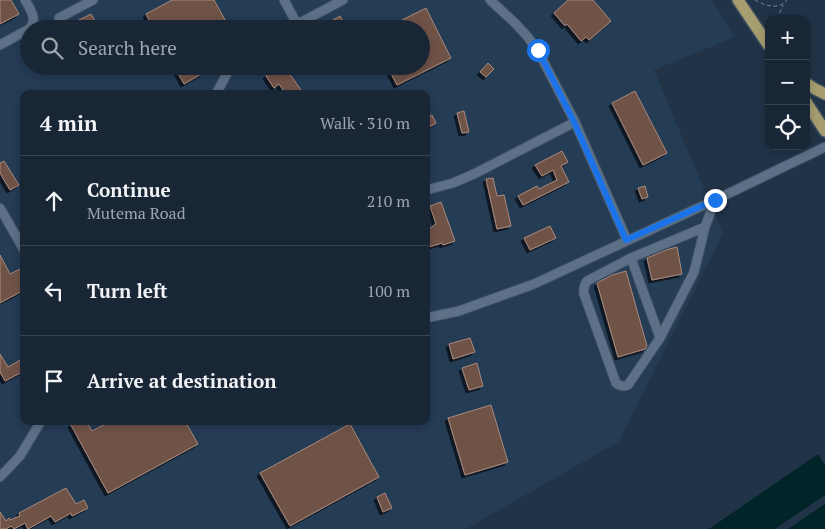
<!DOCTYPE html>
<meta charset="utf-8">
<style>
body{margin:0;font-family:"PT Serif",serif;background:#222e3d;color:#f1f3f6}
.controls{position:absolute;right:15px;top:15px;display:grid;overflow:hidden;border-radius:10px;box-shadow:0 2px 8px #0003}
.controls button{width:45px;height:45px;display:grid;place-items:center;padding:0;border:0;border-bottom:1px solid #374350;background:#192635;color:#f1f3f6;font:25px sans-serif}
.stop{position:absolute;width:15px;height:15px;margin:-11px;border:4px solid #1a73e8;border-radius:50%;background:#fff}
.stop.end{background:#1a73e8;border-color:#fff;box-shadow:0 1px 5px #0008}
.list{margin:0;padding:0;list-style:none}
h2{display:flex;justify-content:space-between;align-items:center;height:65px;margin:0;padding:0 20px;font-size:21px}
h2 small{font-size:16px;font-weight:400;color:#9fa5ad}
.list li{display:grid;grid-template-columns:32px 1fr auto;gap:15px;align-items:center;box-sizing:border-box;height:90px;padding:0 20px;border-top:1px solid #374350}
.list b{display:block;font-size:19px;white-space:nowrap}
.list p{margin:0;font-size:16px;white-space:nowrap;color:#9fa5ad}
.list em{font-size:16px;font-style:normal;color:#9fa5ad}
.icon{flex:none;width:28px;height:28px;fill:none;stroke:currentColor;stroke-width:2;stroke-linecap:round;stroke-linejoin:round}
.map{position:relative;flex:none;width:825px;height:529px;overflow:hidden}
.search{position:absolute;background:#192635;box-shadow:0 2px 8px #0003;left:20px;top:20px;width:410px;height:55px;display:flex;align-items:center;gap:12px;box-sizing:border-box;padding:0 18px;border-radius:28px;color:#9fa5ad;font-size:19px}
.panel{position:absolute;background:#192635;box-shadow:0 2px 8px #0003;left:20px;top:90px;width:410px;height:335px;border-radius:10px}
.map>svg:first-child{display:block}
</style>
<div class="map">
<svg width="825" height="529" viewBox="0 0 825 529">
<defs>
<filter id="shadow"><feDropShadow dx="-3" dy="3" stdDeviation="0" flood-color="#0009"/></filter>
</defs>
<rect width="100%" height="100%" fill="#213347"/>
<!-- built -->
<path fill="#253c55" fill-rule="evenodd" d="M0,0H712L735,37L654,70L723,234L618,442L466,529H0ZM29,29H421V66H29ZM24,94H426V421H24Z"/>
<!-- water -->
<g fill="#002427">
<polygon points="818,454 825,465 825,495 775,529 709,529"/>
<polygon points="825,504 825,529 788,529"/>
</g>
<!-- building -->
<g fill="#705347" stroke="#aa897d" filter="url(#shadow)">
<polygon points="0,0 11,0 19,14 0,24"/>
<polygon points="172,0 214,0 230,29 154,29 146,14"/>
<polygon points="568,0 593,0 611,21 589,40 586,37 581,41 567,24 565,26 554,13"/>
<polygon points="426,8 451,58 397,85 387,66 421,66 421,29 384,29"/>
<polygon points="91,14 97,24 94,26 95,29 73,29 71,24"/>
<polygon points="340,16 347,29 318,29"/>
<polygon points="488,63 494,69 486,77 480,72"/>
<polygon points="174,66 199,66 203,73 184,84"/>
<polygon points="278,66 284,66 301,90 296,94 286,94 279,84 274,88 266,76"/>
<polygon points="635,91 667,153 643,165 612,103"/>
<polygon points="464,111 469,132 462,133 457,113"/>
<polygon points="432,115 436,123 426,129 426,118"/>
<polygon points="562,151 568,162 561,166 569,182 523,205 518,196 537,186 539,189 557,180 553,170 542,176 535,165"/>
<polygon points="4,161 19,185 10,190 0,173 0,163"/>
<polygon points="493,178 497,196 504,195 511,226 497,229 486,179"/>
<polygon points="645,186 648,197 642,199 638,188"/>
<polygon points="441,202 455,241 443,245 442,243 429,247 426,239 426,231 436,224 430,206"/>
<polygon points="550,226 556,238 530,250 524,238"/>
<polygon points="677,247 682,274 652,280 647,258 669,249"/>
<polygon points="0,255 10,274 20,269 24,276 24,290 0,303"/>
<polygon points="626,271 647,346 645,349 618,357 597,283 612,275"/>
<polygon points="470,338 475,352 453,359 449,344"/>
<polygon points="0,354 8,367 24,358 24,371 5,381 0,372"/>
<polygon points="477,363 483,386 469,390 462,368"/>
<polygon points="491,405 508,462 465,475 448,418"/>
<polygon points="76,421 86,421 92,431 111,421 185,421 198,444 108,493 71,425"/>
<polygon points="350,424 379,477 290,526 260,473"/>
<polygon points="66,488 76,504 84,500 88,508 72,516 71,513 55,522 51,516 28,529 25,523 14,529 11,526 6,529 0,529 0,512 6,521 9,518 10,520 20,516 19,513"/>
<polygon points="385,493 392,508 383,512 377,497"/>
</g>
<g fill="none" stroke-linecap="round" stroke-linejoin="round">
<defs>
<g id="minor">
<path d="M25,0C31,10 38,20 29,29"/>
<polyline points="284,0 297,24"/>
<polyline points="490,0 514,22 527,36 538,51 575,122 627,240"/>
<polyline points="59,18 93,0"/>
<polyline points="288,29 343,0"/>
<polyline points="0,45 29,29"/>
<polyline points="216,94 231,66"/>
<polyline points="426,190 453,183 474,174 575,122"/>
<polyline points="0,208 24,250"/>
<path d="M705,227L631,258L587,281C584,285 583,288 584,294L616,383C620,386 623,387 628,385L660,338L694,272L705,227L715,200"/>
<polyline points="631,258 660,338"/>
<polyline points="426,318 459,311 534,284 715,200 825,147"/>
<polyline points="0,477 20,456 41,421"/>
</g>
<g id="major">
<polyline points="738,0 769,46"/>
<polyline points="806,83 815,89 825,94"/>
<polyline points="806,102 825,131"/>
</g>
</defs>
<!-- minor casing -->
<use href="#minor" stroke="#3e4e5f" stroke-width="11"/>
<!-- major casing -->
<use href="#major" stroke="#3e4e5f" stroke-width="14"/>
<!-- path -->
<g stroke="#738293" stroke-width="1" stroke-dasharray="4 2.5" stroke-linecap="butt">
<path d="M755,0C765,6 779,10 787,0"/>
<polyline points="777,19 783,5"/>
</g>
<!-- minor -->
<use href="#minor" stroke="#5c7087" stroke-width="9"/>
<!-- major -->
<use href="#major" stroke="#a69d70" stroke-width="11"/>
</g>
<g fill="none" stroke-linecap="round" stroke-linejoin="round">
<!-- route -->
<polyline stroke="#1a73e8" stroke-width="6" points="538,50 574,122 626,240 715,200"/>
</g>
</svg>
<div class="controls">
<button>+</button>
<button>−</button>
<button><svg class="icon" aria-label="locate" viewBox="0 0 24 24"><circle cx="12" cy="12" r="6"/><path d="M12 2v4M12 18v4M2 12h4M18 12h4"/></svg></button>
</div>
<div class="stop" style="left:538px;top:50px"></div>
<div class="stop end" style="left:715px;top:200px"></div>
<div class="search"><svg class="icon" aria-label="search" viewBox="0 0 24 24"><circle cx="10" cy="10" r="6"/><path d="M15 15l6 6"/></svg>Search here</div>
<section class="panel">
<h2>4 min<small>Walk · 310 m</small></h2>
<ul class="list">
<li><svg class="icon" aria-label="ahead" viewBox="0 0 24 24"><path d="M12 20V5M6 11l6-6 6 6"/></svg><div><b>Continue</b><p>Mutema Road</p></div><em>210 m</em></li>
<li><svg class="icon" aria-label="left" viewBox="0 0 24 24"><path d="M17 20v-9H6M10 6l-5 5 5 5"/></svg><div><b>Turn left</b></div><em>100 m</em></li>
<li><svg class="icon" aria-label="arrive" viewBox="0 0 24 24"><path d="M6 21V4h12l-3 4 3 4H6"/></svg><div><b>Arrive at destination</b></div></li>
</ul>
</section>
</div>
